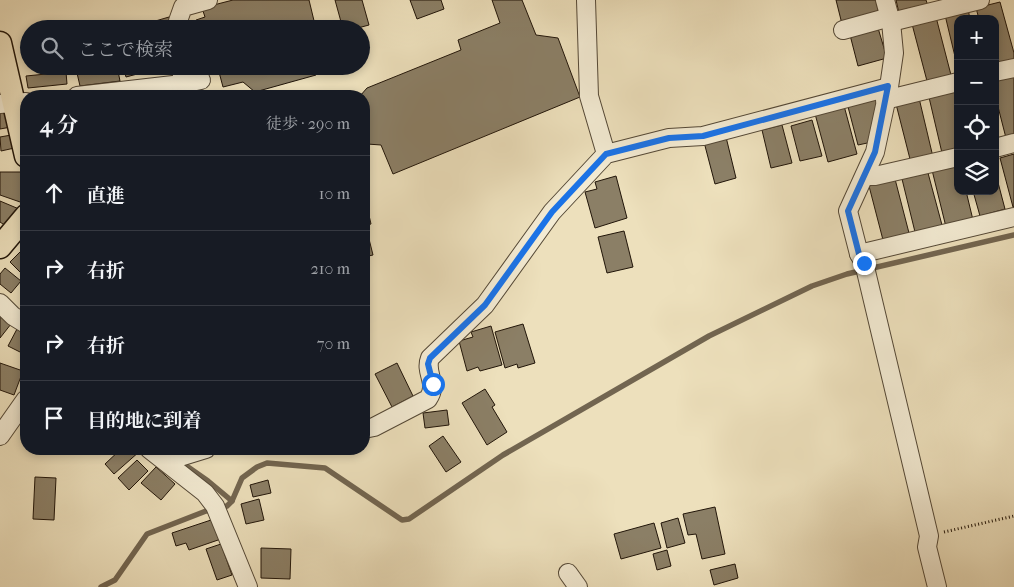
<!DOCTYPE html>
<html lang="ja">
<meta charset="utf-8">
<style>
body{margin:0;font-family:"IM FELL French Canon","Noto Serif JP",serif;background:#20242c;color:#f1f3f6}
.controls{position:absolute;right:15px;top:15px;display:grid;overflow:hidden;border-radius:10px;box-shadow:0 2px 8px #0003}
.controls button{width:45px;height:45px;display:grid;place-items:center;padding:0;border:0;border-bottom:1px solid #363941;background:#171b24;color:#f1f3f6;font:25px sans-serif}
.stop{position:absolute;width:15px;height:15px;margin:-11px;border:4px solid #1a73e8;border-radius:50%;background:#fff}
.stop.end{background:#1a73e8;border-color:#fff;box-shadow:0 1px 5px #0008}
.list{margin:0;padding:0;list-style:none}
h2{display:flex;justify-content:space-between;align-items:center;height:65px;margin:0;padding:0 20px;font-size:21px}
h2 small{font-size:16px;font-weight:400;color:#9ea1a6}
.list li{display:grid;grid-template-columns:32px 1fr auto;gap:15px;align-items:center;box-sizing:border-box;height:75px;padding:0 20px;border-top:1px solid #363941}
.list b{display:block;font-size:19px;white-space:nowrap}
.list em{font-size:16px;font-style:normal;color:#9ea1a6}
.icon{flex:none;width:28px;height:28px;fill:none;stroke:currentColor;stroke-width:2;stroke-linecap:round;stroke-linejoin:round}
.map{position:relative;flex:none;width:1014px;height:587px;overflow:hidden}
.search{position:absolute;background:#171b24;box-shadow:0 2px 8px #0003;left:20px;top:20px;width:350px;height:55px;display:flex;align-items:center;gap:12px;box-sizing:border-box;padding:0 18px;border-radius:28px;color:#9ea1a6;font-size:19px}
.panel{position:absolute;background:#171b24;box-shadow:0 2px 8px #0003;left:20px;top:90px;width:350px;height:365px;border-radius:20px}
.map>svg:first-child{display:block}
</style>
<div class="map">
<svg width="1014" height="587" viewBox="0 0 1014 587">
<rect width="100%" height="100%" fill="#ede0bc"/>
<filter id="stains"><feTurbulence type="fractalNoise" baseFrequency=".004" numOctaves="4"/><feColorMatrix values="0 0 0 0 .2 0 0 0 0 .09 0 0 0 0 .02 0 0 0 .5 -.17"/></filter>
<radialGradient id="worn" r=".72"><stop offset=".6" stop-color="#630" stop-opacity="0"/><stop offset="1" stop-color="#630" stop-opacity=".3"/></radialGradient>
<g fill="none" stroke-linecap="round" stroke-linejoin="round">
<!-- stream -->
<g stroke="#726550" stroke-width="5.5">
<polyline points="188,467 208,481 232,501 242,478 257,467 267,463 325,468 402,520 409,519 503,455 709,336 812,286 847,274 1014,235"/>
<polyline points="101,587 115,580 147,534 206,511 227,506 232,501"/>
</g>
</g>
<!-- building -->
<g fill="#8b7f66" stroke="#211509">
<polygon points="233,0 309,0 316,29 192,29 196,20 205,17 202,8"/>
<polygon points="335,0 362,0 369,25 354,29 343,29"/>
<polygon points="410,0 441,0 444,9 417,19"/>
<polygon points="492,0 522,0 536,35 558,38 580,97 393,174 381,145 367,144 364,142 364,96 360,96 367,88 461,50 458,40 500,23"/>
<polygon points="836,0 876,0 879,14 842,24"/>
<polygon points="896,0 926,0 928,6 899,13"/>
<polygon points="1000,2 1014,53 1014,60 995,65 995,19 979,19 976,8"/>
<polygon points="968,9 970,19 958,19 958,69 945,15"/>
<polygon points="169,17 173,29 135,29 135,27"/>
<polygon points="936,17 951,75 927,81 912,24"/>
<polygon points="878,28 887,58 858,66 850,35"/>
<polygon points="101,66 117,66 120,81 80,86 77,73"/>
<polygon points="123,66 139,66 141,73 126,77"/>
<polygon points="201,66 314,66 316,75 255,92 243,82 223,87 219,72 209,70"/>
<polygon points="66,72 67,84 28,88 26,76"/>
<polygon points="1014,74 1014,136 1006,138 995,95 995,79"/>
<polygon points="953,88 958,107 958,149 942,153 928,93"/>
<polygon points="883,94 872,142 858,145 847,103"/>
<polygon points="919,98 933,157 911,163 896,104"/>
<polygon points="843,102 857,154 828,162 814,110"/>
<polygon points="9,110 11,127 0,129 0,111"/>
<polygon points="812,120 822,156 800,161 791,126"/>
<polygon points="782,125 792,163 771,168 762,130"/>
<polygon points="17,134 19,147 1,151 0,137"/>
<polygon points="726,137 736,178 715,184 704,142"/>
<polygon points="1014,154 1014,207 1013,207 1000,158"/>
<polygon points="958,163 958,191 966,191 973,220 946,227 932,170"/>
<polygon points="995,171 1005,209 980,216 973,191 995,191"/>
<polygon points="0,172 25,172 23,203 0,195"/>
<polygon points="928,173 942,225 915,232 902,179"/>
<polygon points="616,176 627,218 595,228 585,192 597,189 595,182"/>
<polygon points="895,179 909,233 883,240 869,186"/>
<polygon points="0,201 19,209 9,228 0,222"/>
<polygon points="368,211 371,224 364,226 364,212"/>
<polygon points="624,231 633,267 607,273 598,237"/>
<polygon points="368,235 373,255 364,257 364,236"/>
<polygon points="22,250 26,254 26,278 10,262"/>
<polygon points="5,268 21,281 11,293 0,284 0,274"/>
<polygon points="0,315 11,324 0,338"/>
<polygon points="523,324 535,363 518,368 517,364 505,368 495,332"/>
<polygon points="491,326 502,365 480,371 478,367 467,371 459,341 473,337 471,332"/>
<polygon points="17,329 26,334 26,344 22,353 8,346"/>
<polygon points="0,363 23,371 14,395 0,390"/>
<polygon points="397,363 413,396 392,407 375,374"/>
<polygon points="485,389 495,405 492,407 507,432 487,445 462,403"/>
<polygon points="447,410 449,425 425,428 423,413"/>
<polygon points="443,436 461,462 446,472 429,446"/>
<polygon points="121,449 138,449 140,451 114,474 105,464"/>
<polygon points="137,460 148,471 129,490 118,478"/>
<polygon points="156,467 175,484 161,500 141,483"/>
<polygon points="35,477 56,478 54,520 33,519"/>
<polygon points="268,480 271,493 253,497 250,485"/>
<polygon points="259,499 264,520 246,524 241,504"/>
<polygon points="715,507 725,554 702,559 696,534 688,535 683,514"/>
<polygon points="678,518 685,543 667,548 661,523"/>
<polygon points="214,519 221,539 189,550 186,543 176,546 172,533"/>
<polygon points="654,523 661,548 621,559 614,534"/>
<polygon points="221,544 232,575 217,580 206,549"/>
<polygon points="261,548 291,549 290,579 261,578"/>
<polygon points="667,550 671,566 657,570 653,554"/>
<polygon points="735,564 738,578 714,585 710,570"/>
</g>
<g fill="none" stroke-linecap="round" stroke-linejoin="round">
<defs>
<g id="minor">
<polyline points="586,0 589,96 606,154"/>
<polyline points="885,0 891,22 894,53 889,87 875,152 848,211 859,254 864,263 929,536 927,547 937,587"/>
<polyline points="891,22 980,0"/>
<polyline points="179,29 178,21 183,7 208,0"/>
<polyline points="843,30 890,17"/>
<polyline points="181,66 184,95"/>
<polyline points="995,72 1014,68"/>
<polyline points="77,96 182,84 201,80"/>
<polyline points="885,100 958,82"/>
<polyline points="0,104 26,102"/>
<polyline points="995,148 1014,143"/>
<polyline points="865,176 875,176 958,157"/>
<polyline points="859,254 1014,217"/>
<polyline points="0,303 13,316 26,324"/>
<path d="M364,429L374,427L428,399C439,383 424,373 430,358L485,305L552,212L606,154L669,138L703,136L889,87"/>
<polyline points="0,436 26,399"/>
<polyline points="149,449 205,493 215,506 248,587"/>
<polyline points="170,465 180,457 206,449"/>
<polyline points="568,573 578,587"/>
</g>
<g id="major">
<polyline points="0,43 26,156"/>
<polyline points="0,247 26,216"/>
</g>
</defs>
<!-- minor casing -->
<use href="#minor" stroke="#544836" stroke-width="20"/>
<!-- major casing -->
<use href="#major" stroke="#211509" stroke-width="25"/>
<!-- path -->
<polyline stroke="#211509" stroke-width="3" stroke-dasharray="1 2.5" stroke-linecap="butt" points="944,532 1014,516"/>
<!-- minor -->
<use href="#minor" stroke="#f3ebd3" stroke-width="18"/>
<!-- major -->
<use href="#major" stroke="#ede0bc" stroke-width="22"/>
</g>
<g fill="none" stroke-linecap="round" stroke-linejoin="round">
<!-- route -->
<polyline stroke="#1a73e8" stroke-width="6" points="433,384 428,364 430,358 485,305 552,212 606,154 669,138 703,136 888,86 875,152 848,211 859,254 864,263"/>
</g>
<rect width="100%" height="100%" filter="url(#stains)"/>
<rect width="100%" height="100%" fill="url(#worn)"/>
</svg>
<div class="controls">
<button>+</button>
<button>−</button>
<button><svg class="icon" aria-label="locate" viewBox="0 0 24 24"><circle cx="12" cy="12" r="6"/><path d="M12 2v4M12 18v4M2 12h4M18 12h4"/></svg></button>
<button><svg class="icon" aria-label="layers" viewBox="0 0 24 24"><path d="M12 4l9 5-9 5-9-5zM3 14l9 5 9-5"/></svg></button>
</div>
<div class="stop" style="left:433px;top:384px"></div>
<div class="stop end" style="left:864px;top:263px"></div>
<div class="search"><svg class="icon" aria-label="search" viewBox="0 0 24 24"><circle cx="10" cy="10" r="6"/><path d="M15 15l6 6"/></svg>ここで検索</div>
<section class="panel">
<h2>4 分<small>徒歩 · 290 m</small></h2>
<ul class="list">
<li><svg class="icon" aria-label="ahead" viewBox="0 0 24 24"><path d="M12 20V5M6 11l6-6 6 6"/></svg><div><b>直進</b></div><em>10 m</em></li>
<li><svg class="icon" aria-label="right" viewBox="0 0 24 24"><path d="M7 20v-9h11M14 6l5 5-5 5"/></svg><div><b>右折</b></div><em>210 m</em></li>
<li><svg class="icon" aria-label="right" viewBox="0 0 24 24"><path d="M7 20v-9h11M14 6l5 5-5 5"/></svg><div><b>右折</b></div><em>70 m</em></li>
<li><svg class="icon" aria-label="arrive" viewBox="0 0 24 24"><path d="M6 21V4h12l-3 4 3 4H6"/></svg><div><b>目的地に到着</b></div></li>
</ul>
</section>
</div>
